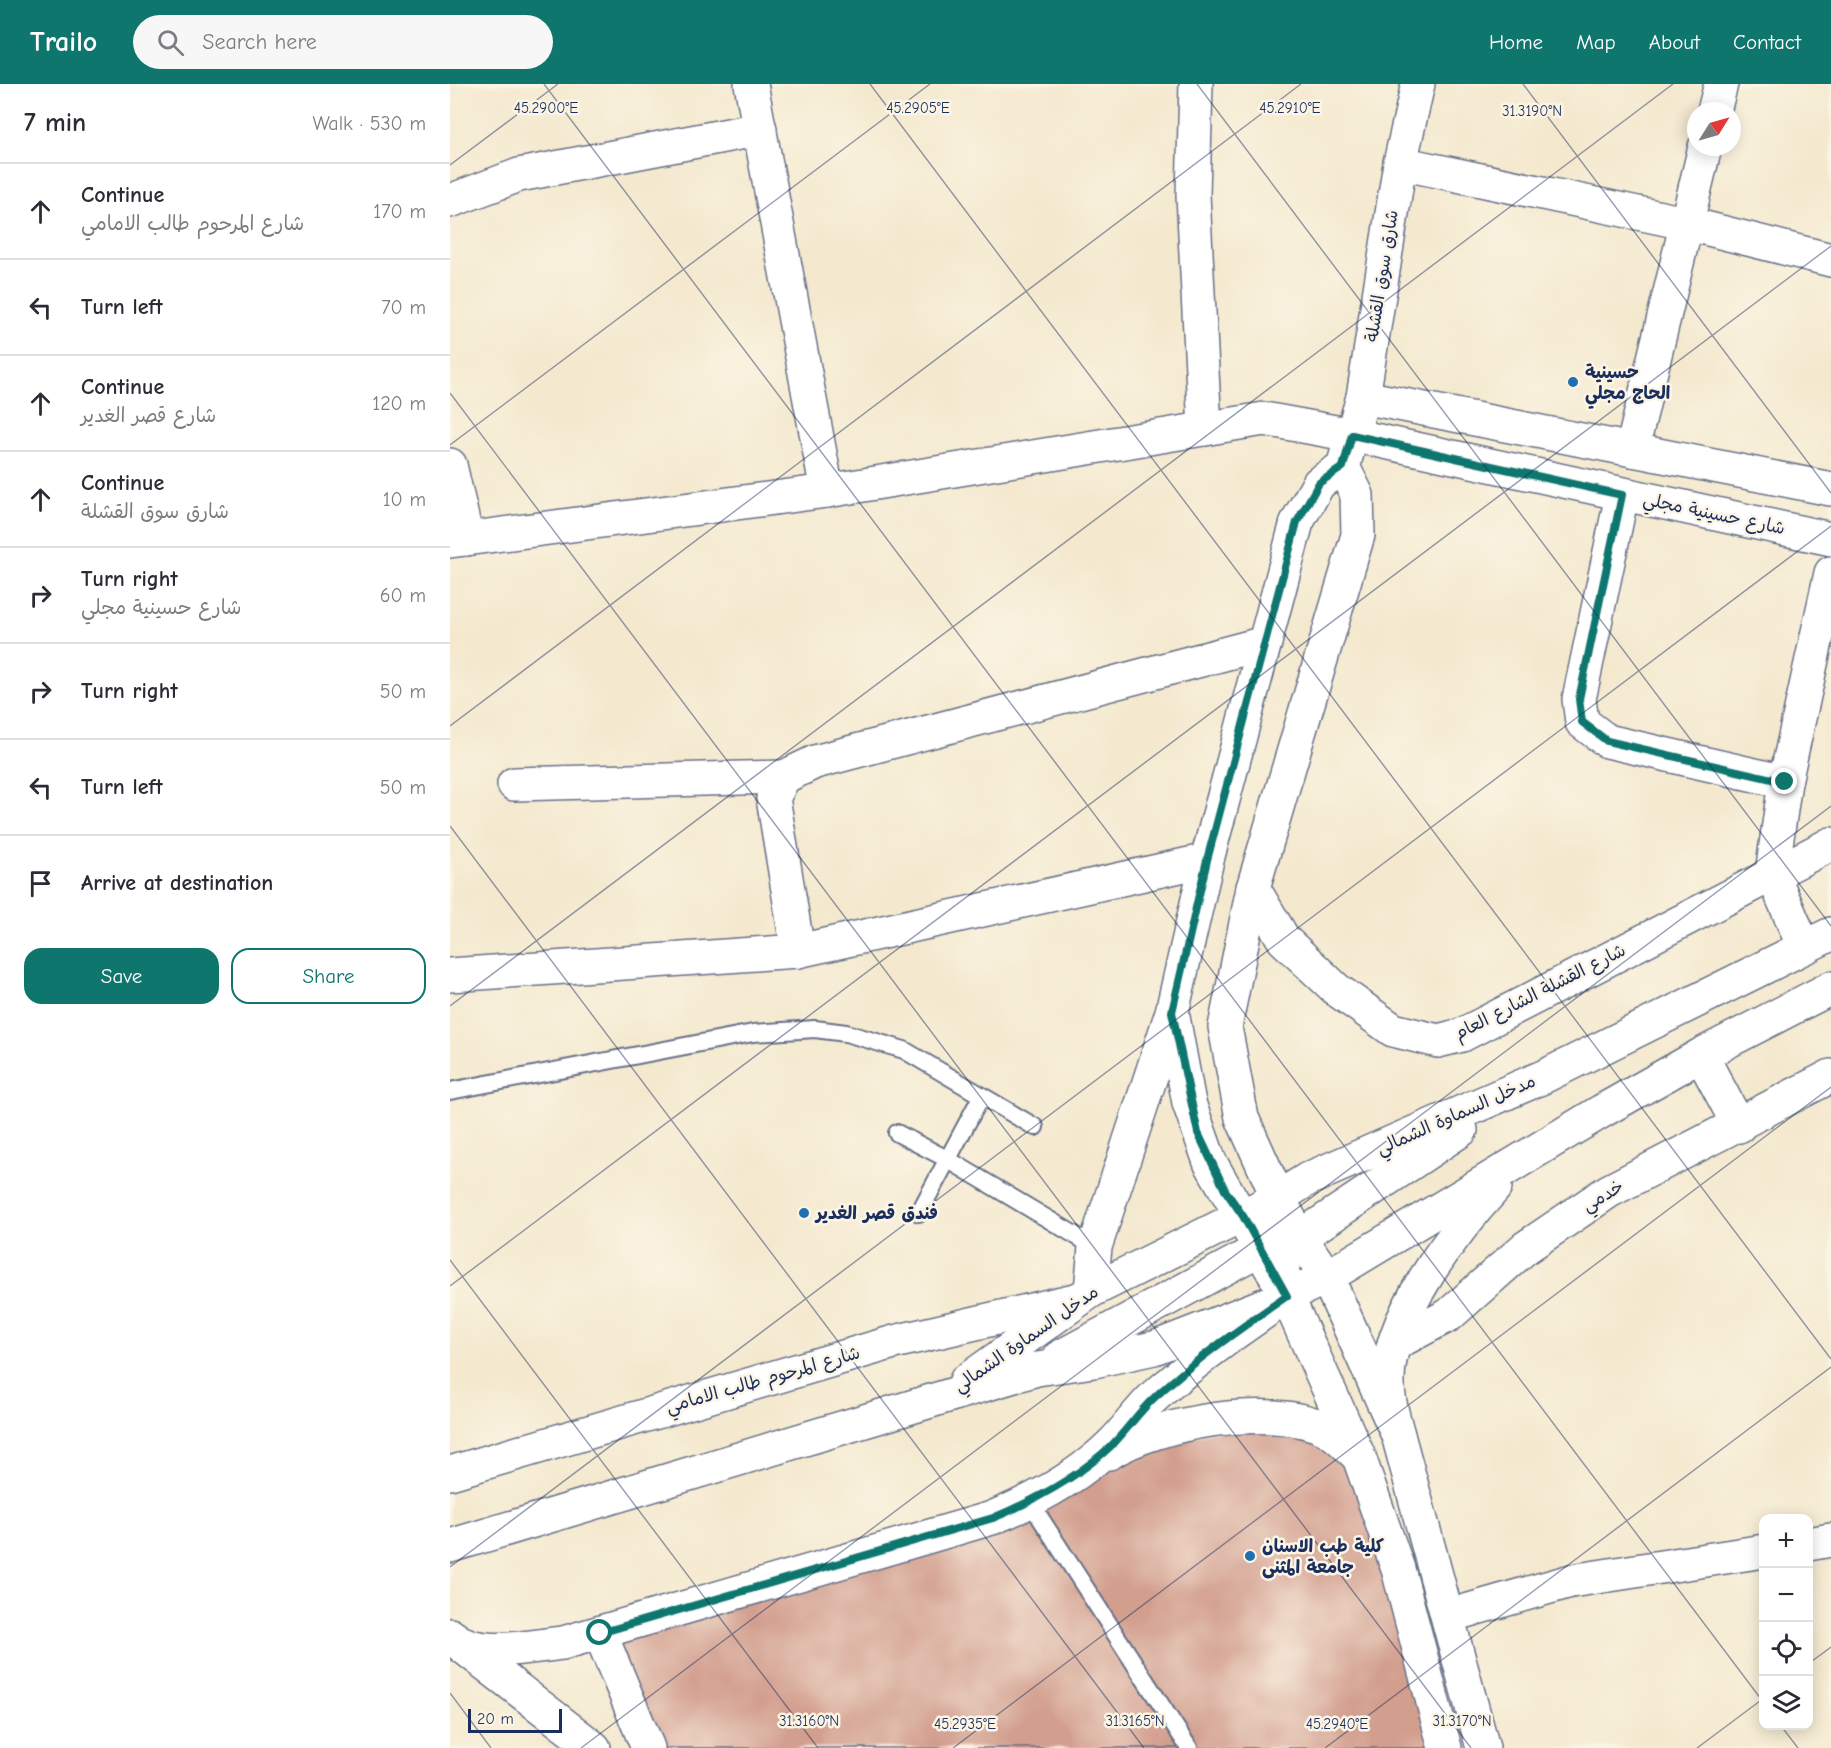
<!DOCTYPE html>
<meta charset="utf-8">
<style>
body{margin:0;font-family:"Comic Neue","Playpen Sans Arabic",sans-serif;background:#f7f7f7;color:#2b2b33}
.controls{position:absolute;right:18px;bottom:18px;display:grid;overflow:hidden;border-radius:12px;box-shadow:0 3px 15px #0003}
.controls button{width:54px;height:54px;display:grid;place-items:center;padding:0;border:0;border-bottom:2px solid #e1e1e2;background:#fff;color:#2b2b33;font:30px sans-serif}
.compass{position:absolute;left:1237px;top:18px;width:54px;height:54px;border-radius:50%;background:#fff;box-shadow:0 3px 15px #0003;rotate:53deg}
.scale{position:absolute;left:18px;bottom:15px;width:94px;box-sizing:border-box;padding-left:6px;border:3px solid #1b2f5e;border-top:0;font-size:16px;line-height:21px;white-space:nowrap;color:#1b2f5e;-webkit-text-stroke:4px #fcf5e5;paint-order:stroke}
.stop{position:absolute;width:18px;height:18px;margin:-14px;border:4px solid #0f766e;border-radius:50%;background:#fff}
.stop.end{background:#0f766e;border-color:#fff;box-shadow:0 2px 6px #0008}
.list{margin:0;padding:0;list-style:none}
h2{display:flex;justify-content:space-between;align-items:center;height:78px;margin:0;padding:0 24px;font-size:26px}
h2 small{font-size:20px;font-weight:400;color:#7c7c81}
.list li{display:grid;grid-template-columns:39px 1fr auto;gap:18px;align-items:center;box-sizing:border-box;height:96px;padding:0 24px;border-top:2px solid #e1e1e2}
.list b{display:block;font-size:22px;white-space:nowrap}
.list p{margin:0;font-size:20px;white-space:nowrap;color:#7c7c81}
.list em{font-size:20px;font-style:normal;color:#7c7c81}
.actions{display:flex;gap:12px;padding:18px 24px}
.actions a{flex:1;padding:14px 0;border:2px solid #0f766e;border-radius:18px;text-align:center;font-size:21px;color:#0f766e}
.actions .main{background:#0f766e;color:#fff}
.icon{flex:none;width:33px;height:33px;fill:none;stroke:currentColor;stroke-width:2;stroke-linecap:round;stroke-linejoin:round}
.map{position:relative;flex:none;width:1381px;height:1664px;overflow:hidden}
header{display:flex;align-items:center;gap:36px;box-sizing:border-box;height:84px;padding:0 30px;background:#0f766e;color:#fff}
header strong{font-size:28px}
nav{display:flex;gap:33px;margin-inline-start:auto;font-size:21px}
.search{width:420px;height:54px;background:#f7f7f7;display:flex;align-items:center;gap:15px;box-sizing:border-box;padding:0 21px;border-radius:33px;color:#7c7c81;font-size:22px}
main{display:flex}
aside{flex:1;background:#fff}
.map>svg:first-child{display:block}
</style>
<header>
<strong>Trailo</strong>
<div class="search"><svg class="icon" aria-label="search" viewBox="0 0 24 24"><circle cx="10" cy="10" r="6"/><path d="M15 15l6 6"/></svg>Search here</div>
<nav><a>Home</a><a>Map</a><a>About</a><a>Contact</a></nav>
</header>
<main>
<aside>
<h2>7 min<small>Walk · 530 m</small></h2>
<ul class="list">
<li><svg class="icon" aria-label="ahead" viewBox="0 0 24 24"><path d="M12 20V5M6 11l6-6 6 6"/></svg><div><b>Continue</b><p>شارع المرحوم طالب الامامي</p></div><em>170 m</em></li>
<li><svg class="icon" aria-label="left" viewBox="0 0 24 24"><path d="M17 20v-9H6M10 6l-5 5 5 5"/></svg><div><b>Turn left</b></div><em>70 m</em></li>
<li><svg class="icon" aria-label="ahead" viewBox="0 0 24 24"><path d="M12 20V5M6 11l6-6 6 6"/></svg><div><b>Continue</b><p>شارع قصر الغدير</p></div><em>120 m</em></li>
<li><svg class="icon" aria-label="ahead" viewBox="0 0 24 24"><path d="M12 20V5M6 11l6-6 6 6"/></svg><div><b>Continue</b><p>شارق سوق القشلة</p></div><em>10 m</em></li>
<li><svg class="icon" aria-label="right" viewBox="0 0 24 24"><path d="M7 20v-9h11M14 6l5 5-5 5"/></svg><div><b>Turn right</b><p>شارع حسينية مجلي</p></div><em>60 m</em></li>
<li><svg class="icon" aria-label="right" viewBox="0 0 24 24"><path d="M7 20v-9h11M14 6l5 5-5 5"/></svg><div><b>Turn right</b></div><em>50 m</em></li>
<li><svg class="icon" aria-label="left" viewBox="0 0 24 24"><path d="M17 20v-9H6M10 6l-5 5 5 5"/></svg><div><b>Turn left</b></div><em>50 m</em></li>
<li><svg class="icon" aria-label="arrive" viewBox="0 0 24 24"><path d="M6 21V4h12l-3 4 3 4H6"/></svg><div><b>Arrive at destination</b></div></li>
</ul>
<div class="actions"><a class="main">Save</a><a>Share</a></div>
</aside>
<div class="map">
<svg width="1381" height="1664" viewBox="0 0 1381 1664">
<rect width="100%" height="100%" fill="#fcf5e5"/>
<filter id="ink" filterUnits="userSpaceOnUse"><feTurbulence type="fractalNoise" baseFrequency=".0167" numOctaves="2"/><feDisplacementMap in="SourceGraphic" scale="12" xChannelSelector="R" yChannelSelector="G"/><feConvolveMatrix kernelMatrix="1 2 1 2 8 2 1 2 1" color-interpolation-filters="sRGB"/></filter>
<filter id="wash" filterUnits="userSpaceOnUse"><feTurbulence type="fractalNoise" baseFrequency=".008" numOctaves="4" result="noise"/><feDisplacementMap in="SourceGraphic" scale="24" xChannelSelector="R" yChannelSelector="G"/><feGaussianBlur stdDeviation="1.35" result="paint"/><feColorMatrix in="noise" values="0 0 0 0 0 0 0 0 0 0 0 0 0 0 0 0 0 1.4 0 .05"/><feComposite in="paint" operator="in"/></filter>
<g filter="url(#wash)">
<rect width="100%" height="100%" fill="#f4e9cf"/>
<g id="blocks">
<!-- building -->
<polygon fill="#d29e8e" points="796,1341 897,1364 988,1664 206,1664 159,1552 547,1439 666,1367"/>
</g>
</g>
<g filter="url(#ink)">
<use href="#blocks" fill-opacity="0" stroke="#677086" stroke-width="1.5"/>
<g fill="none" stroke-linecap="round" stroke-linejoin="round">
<defs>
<g id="service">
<polyline points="0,1007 303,949 365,945 396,949 454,966 585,1043"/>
<polyline points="447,1049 497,1075 645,1163"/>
<polyline points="469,1129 531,1013"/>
<polyline points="580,1418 739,1664"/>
</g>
<g id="minor">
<polyline points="301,0 377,407"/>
<polyline points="746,0 743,111 755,345"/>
<polyline points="1264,27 1271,0"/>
<polyline points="950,79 1235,139 1381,176"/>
<polyline points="0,117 69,91 310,45"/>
<polyline points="913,313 1381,405"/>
<polyline points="1182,366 1255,63"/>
<polyline points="0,381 17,455"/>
<polyline points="1172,411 1129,615 1132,638 1157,657 1335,698"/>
<polyline points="0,457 377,407 814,335 902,351 1381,455"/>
<polyline points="64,700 334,693"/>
<polyline points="1354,863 1322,789 1335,698 1381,489"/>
<polyline points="348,867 323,714 334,693 365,678 815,559"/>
<polyline points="0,891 348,867 757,776"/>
<polyline points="1358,1460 1381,1456"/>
<polyline points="998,1532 1121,1497 1314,1467"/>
<polyline points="150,1549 198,1664"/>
</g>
<g id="secondary">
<polyline points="893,383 907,411 908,451 803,804 775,943 792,1034 828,1114 850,1153 877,1193 948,1351 1033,1664"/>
<polyline points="893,383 913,313 950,79 968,0"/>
<polyline points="803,804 834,856 887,906 943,946 988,957 1012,951 1381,760"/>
<polyline points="723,933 739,1019 760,1078 837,1212 909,1373 948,1485 995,1664"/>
<polyline points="641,1207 645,1163 722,928 757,776 847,438 869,399 893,383"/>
<polyline points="944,1260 999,1231 1075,1164 1159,1107 1381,992"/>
<path d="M659,1369C708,1338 820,1319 874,1344C886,1349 896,1361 906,1370"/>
<polyline points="0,1389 444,1258 629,1215"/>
<path d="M0,1551C28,1576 79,1562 113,1559L542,1434C586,1416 629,1393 663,1359C678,1344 690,1325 706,1311C741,1281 778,1253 816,1227"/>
<polyline points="12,1562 144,1664"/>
</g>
<g id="trunk">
<polyline points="1251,971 1289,1042"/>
<path d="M837,1212C829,1187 831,1172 850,1153L1011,1046"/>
<path d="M610,1273L810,1165C825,1153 831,1144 830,1125"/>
<polyline points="516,1297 641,1207 828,1114 858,1095 1093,993 1381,850"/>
<path d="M948,1351C944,1335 938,1318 938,1301C935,1237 1003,1149 1045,1103"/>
<polyline points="0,1462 587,1285 644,1277 704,1264 837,1212 877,1193 1152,1027 1251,971 1381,904"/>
</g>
</defs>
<!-- service casing -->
<use href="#service" stroke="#677086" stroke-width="20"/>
<!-- minor casing -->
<use href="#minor" stroke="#677086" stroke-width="36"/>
<!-- secondary casing -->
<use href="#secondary" stroke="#677086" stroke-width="36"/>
<!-- trunk casing -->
<use href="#trunk" stroke="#677086" stroke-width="36"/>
<!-- service -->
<use href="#service" stroke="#fff" stroke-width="16"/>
<!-- minor -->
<use href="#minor" stroke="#fff" stroke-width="33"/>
<!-- secondary -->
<use href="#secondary" stroke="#fff" stroke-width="33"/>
<!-- trunk -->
<use href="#trunk" stroke="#fff" stroke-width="33"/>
</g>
</g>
<g fill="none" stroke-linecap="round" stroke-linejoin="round" filter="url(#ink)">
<!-- route -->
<path stroke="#0f766e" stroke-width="8" d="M150,1549L543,1434C586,1416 629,1393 663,1360C678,1345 690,1326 706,1312C746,1275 792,1243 837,1212L793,1132L775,1106L748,1049L722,928L757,776L847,438L869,399L893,383L902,351L1172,411L1129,615L1132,638L1157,657L1335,698"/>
</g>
<!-- ticks -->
<path fill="none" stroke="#1b2f5e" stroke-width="1.5" stroke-opacity="0.45" d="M94,0L1314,1619M420,0L1381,1275M747,0L1381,842M1073,0L1381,409M0,81L108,0M0,309L1021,1664M0,361L480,0M0,642L851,0M0,742L694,1664M0,922L1223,0M0,1176L368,1664M0,1202L1381,162M0,1483L1381,442M1358,1580L1381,1563M0,1609L41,1664M1331,1642L1348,1664M131,1664L1381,722M503,1664L1381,1003M875,1664L1381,1283M1247,1664L1314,1614"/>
<!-- markers -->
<g fill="#1f6fb2" stroke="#fcf5e5" stroke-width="2">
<circle cx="1123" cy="298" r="6"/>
<circle cx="354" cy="1129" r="6"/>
<circle cx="800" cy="1472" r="6"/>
</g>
<g text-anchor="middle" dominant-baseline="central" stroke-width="5" stroke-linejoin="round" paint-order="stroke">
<!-- street labels -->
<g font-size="18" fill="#1b2f5e" stroke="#fcf5e5">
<text transform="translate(932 192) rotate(-81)">شارق سوق القشلة</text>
<text transform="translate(1264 430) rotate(12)">شارع حسينية مجلي</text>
<text transform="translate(1090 908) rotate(-27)">شارع القشلة الشارع العام</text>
<text transform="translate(1006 1031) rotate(-24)">مدخل السماوة الشمالي</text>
<text transform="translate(1153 1112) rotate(-30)">خدمي</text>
<text transform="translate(576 1255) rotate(-35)">مدخل السماوة الشمالي</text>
<text transform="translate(313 1296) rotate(-16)">شارع المرحوم طالب الامامي</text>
</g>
<!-- poi labels -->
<g font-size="18" font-weight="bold" fill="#1b2f5e" stroke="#fcf5e5" text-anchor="start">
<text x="1135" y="288">حسينية<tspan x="1135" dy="21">الحاج مجلي</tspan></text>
<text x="366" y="1129">فندق قصر الغدير</text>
<text x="812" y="1462">كلية طب الاسنان<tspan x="812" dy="21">جامعة المثنى</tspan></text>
</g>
</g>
<g font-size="15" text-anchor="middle" fill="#1b2f5e" stroke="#fcf5e5" stroke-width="5" stroke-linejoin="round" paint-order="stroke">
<text x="96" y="29">45.2900°E</text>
<text x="468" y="29">45.2905°E</text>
<text x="840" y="29">45.2910°E</text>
<text x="1082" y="32">31.3190°N</text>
<text x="359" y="1642">31.3160°N</text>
<text x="685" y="1642">31.3165°N</text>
<text x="1012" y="1642">31.3170°N</text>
<text x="515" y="1645">45.2935°E</text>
<text x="887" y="1645">45.2940°E</text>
</g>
</svg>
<div class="controls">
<button>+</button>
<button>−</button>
<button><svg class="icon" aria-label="locate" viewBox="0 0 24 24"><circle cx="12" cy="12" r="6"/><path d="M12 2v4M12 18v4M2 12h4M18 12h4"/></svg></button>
<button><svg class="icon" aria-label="layers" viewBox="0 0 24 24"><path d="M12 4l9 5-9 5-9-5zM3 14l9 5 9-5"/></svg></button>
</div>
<svg class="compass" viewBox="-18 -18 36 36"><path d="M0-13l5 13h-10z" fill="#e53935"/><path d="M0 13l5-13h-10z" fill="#7c7c81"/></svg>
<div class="scale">20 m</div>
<div class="stop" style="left:150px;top:1549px"></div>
<div class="stop end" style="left:1335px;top:698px"></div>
</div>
</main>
